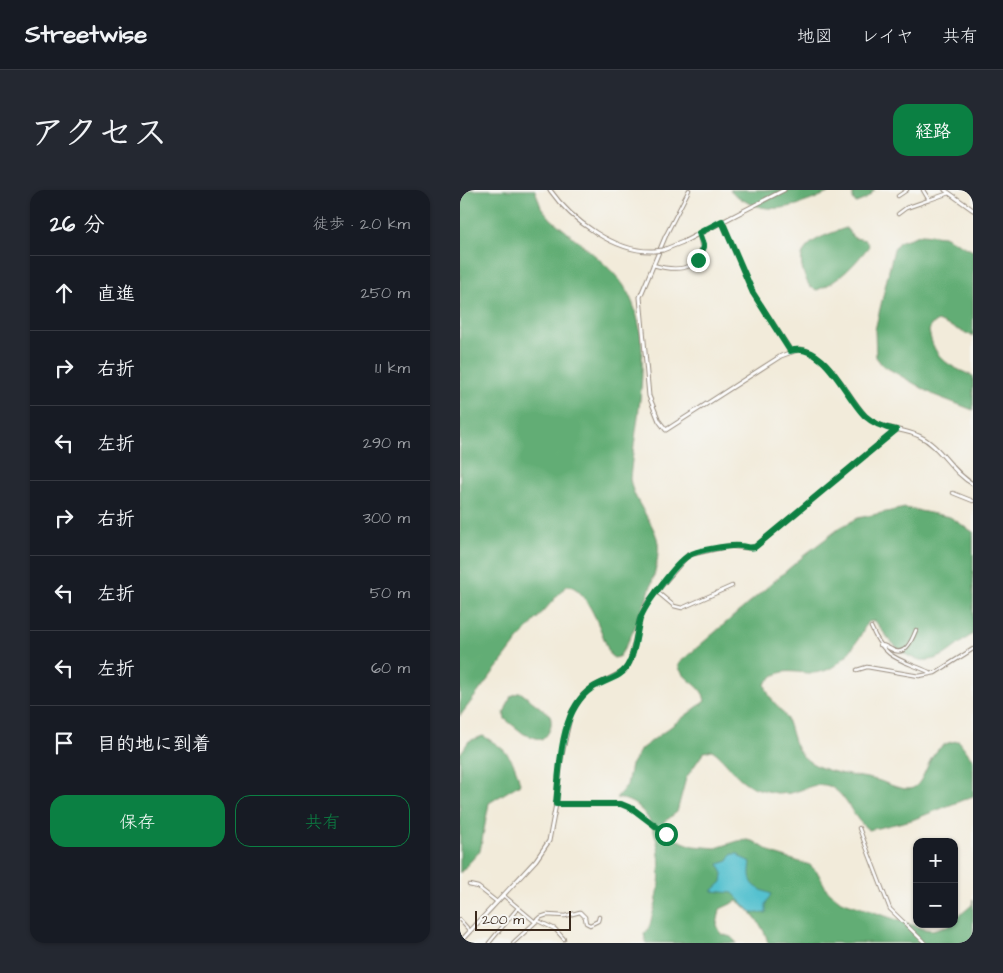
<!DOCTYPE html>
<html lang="ja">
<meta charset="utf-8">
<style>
body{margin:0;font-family:"Architects Daughter","Klee One",sans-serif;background:#242831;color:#f1f3f6}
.controls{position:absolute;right:15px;bottom:15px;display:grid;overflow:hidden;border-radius:10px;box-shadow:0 1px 4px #0004}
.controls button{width:45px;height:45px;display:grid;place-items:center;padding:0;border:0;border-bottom:1px solid #363941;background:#171b24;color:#f1f3f6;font:25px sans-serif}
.scale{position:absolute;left:15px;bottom:12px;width:96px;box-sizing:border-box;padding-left:5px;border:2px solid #3b2a1e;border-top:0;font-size:14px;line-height:18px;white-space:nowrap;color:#3b2a1e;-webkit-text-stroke:4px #f6f6f2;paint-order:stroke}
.stop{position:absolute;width:15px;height:15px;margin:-11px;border:4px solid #0b8043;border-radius:50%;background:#fff}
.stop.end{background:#0b8043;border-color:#fff;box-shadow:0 1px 5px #0008}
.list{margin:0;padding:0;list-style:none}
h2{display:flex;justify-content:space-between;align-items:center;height:65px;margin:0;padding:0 20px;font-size:21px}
h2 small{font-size:16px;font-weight:400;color:#9ea1a6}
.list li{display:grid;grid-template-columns:32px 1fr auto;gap:15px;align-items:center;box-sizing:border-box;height:75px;padding:0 20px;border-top:1px solid #363941}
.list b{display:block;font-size:19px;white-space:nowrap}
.list em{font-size:16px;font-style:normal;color:#9ea1a6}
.actions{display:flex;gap:10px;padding:15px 20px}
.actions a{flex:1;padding:11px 0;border:1px solid #0b8043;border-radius:15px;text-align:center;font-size:18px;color:#0b8043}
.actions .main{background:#0b8043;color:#fff}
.icon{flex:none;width:28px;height:28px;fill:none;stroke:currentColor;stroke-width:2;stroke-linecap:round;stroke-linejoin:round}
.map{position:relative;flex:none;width:513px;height:753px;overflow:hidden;border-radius:15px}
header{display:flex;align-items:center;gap:30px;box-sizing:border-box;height:70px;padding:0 25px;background:#171b24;border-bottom:1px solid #363941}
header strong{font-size:24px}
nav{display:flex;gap:28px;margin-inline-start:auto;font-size:18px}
.intro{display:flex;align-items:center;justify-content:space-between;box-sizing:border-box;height:120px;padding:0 30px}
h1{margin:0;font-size:35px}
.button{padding:12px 22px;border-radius:15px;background:#0b8043;color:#fff;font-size:18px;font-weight:700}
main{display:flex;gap:30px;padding:0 30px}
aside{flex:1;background:#171b24;border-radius:15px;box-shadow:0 1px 4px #0004}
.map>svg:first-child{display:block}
</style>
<header>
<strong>Streetwise</strong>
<nav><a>地図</a><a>レイヤ</a><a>共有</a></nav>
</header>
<div class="intro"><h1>アクセス</h1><a class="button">経路</a></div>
<main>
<aside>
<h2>26 分<small>徒歩 · 2.0 km</small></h2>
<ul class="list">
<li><svg class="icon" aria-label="ahead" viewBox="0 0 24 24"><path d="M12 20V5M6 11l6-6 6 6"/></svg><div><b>直進</b></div><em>250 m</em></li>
<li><svg class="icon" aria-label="right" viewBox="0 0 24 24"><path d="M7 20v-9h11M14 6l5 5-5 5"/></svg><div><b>右折</b></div><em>1.1 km</em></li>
<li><svg class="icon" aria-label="left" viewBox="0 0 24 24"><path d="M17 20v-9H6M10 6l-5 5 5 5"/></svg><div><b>左折</b></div><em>290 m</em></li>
<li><svg class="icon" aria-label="right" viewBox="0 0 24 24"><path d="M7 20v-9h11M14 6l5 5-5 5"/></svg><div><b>右折</b></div><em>300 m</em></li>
<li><svg class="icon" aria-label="left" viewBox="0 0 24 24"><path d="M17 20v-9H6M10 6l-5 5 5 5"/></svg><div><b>左折</b></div><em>50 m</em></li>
<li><svg class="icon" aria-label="left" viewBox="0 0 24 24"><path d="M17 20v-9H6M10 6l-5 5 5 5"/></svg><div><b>左折</b></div><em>60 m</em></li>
<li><svg class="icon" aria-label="arrive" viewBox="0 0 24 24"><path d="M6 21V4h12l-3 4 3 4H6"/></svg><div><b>目的地に到着</b></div></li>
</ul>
<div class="actions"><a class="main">保存</a><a>共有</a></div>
</aside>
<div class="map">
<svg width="513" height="753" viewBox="0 0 513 753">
<rect width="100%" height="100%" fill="#f6f6f2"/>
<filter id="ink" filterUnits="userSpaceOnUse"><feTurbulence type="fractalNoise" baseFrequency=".02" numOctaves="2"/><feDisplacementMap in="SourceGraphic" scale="10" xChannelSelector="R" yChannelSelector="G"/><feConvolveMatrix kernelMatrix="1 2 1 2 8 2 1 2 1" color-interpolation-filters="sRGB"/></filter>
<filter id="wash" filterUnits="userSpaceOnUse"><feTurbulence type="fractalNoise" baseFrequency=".0096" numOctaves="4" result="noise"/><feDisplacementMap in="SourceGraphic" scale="20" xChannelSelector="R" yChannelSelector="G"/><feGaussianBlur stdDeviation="1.12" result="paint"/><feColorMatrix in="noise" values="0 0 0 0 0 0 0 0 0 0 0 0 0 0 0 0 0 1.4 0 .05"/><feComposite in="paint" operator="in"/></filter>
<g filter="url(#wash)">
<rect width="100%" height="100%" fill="#f2ebda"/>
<!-- forest -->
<g fill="#62ad75" stroke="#4e6c4a">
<path d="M0,0H75L81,17L91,29C110,45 151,76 164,96C198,150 175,230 170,289C173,311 191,328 197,348C205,373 174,445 159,467L154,468L150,465C144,449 126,393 106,396L58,450L0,526Z"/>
<path d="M270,0H374C339,17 302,31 270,0Z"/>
<polygon points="393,0 415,0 406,9 396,13 393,9"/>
<path d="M386,38L394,48L406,50L409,56C395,74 379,92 357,100L350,97C327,57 354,49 386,38Z"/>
<path d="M462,44L484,46L513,61V146L478,131L471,135L469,141C474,169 489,176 513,186V220L474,205L422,175L416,167L415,140L434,59L439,52Z"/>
<path d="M445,318L490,327L513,342V444C503,450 494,459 484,465C452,482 433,455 415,431L407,432C399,451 382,478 360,482C340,487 322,472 305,494C308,510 320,516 327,529C331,539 332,549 337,558C351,584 392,584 417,590C427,593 444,602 453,598C469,590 466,552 499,551L513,570V606L452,630L409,640C393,630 388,606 371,597C357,590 343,601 330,603C321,605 307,601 299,599C275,592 269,571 252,560L244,562L226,588L217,622L203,633L201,638L207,646L233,656L256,658L278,651L288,650L295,652L314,664L350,675L358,683L367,700L381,711L464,739L472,740L494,734V730L512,715L513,710V753H308C305,738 290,718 277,711L260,719L257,735L261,744L271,747L277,753H186L184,744C192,737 190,729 194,720C205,686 204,612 156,608L167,595L171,575L181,559L245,511C243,493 221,491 218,474L347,363L381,337L398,328Z"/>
<path d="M60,502L90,525C93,535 90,543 82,550L64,544L45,529L44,523L51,506Z"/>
<path d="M23,546C46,559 54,567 60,594L29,613L20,661L0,683V564L9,551Z"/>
</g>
<!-- water -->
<path fill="#55c1cf" stroke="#487676" d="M272,664H279L280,667L291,672C288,693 291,696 311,704L306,714V723H292L273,703L252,701L262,692L263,684L259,674L268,671Z"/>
</g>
<g filter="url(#ink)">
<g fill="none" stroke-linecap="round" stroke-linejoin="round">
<defs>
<g id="minor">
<polyline points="463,0 469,10 489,3"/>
<polyline points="438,6 447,0"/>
<polyline points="438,24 446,18 469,10"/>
<polyline points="206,45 229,0"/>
<path d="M193,75C220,83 250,79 239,43"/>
<polyline points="493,303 513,311"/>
<polyline points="196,401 214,416 222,418 272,396"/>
<path d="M411,437C425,470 440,469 469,482"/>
<path d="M420,455C426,455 426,457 431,459C445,468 452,450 456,440"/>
<polyline points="397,480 407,477 459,486 475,483 513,459"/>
<polyline points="96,614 161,614 173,619 206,644"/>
<polyline points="399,638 430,719 465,753"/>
<polyline points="9,695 18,697 37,712"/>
<polyline points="43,705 74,731"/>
<polyline points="0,730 10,741"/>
<polyline points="76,730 95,739 104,749"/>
<polyline points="29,753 58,718"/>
<polyline points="53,753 81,727 87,725 105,726 120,722 125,727 126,733 130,735 138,731 139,727"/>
</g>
<g id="tertiary">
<path d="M90,0C111,30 156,63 194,61"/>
<polyline points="485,0 513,20"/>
<polyline points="262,31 293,103 331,161"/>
<path d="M206,45L180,107L189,206L199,231L206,240L321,166L340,159C369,164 385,202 403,223C417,241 440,237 459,246C481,256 492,283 513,294"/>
<polyline points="203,60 223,52 324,0"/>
<polyline points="0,752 76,670 89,651 96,614 101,569 111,523 123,505 133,497 164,481 170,472 180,428 187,413 228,365 269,356 289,358 295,357 436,240"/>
</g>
</defs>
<!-- minor casing -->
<use href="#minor" stroke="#968a7c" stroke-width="4.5"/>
<!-- tertiary casing -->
<use href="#tertiary" stroke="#968a7c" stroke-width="5"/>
<!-- minor -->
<use href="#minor" stroke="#fff" stroke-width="2.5"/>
<!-- tertiary -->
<use href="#tertiary" stroke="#fff" stroke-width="3"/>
<defs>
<polyline id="tertiary-bridge" points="194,61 203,60"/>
</defs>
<!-- tertiary-bridge casing -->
<use href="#tertiary-bridge" stroke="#968a7c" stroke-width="5" stroke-linecap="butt"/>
<!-- tertiary-bridge -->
<use href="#tertiary-bridge" stroke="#fff" stroke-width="3"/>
</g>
</g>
<g fill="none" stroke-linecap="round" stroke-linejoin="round" filter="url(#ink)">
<!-- route -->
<path stroke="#0b8043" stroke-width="6" d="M206,644L173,619L161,614H96C100,578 99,520 132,498C145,489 162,489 169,473C176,461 176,443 180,429C184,416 216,373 228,366C236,360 270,355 280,356C286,356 288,359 295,357L436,240C425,238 414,234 405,226C385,207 365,151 330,161L293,103L262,31L239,43L244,57L238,70"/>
</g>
</svg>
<div class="controls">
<button>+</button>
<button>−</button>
</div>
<div class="scale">200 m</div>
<div class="stop" style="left:206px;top:644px"></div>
<div class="stop end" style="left:238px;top:70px"></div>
</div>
</main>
